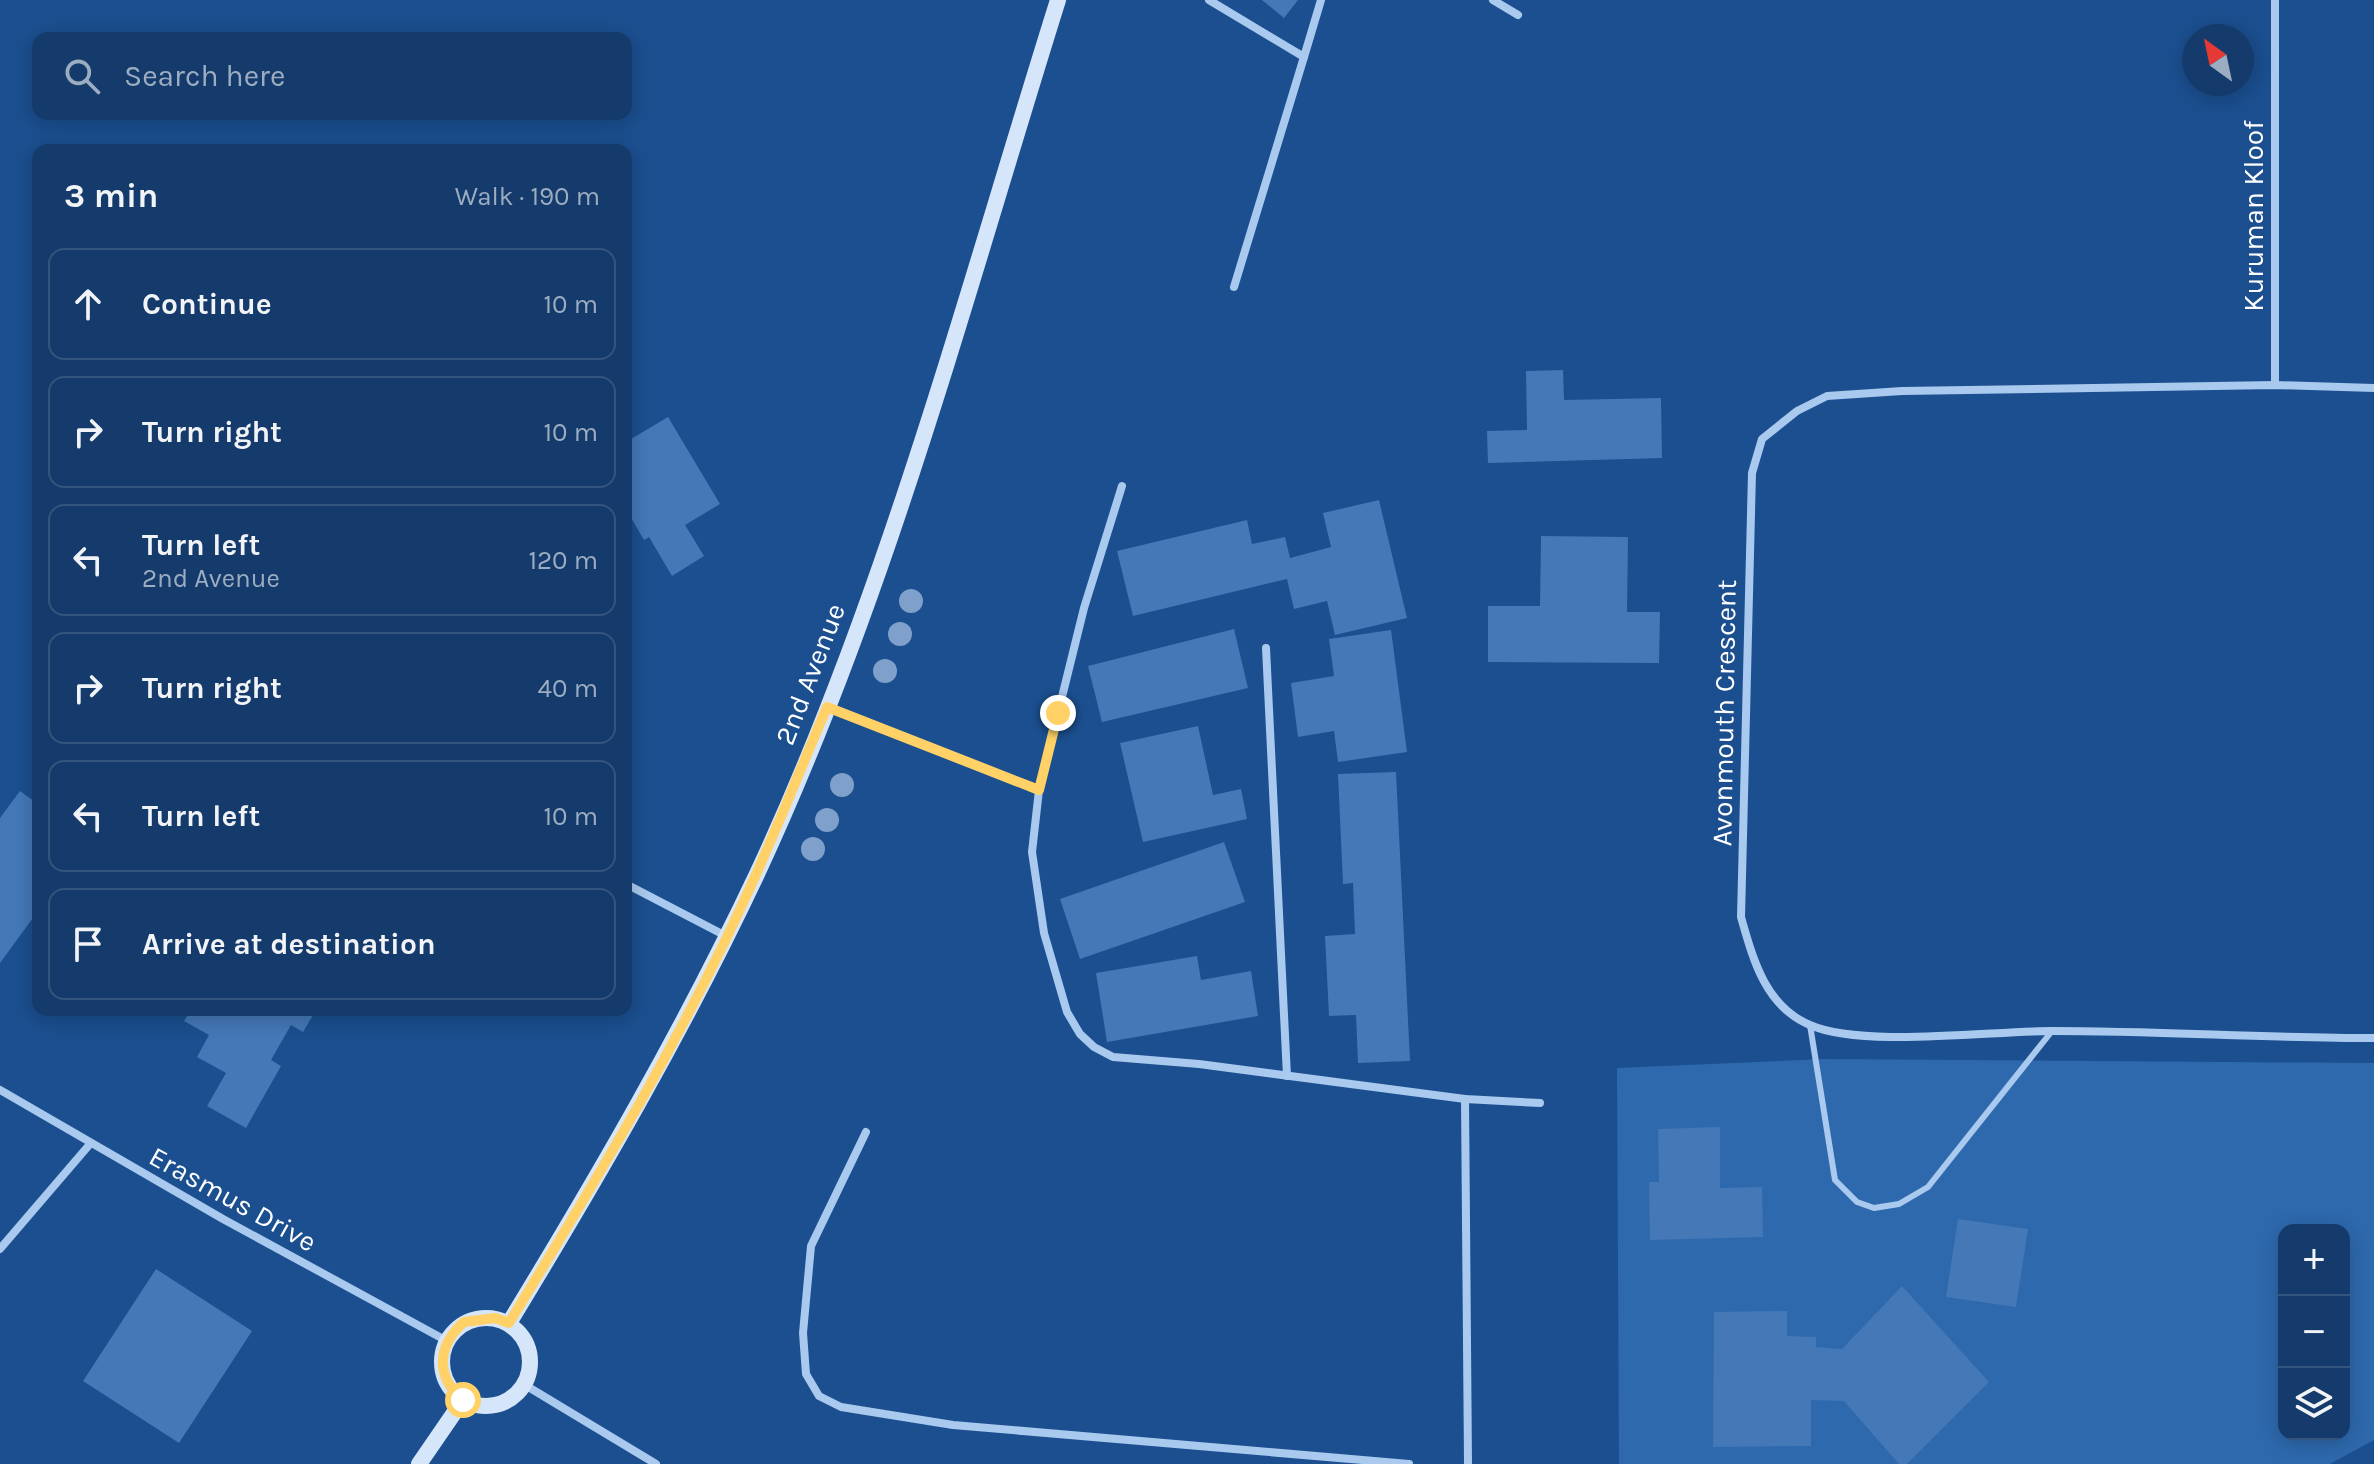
<!DOCTYPE html>
<meta charset="utf-8">
<style>
body{margin:0;font-family:Karla,sans-serif;background:#214673;color:#f1f3f6}
.controls{position:absolute;right:24px;bottom:24px;display:grid;overflow:hidden;border-radius:16px;box-shadow:0 4px 20px #0003}
.controls button{width:72px;height:72px;display:grid;place-items:center;padding:0;border:0;border-bottom:2px solid #33557e;background:#143b6b;color:#f1f3f6;font:40px sans-serif}
.compass{position:absolute;left:2182px;top:24px;width:72px;height:72px;border-radius:50%;background:#143b6b;box-shadow:0 4px 20px #0003;rotate:327deg}
.stop{position:absolute;width:24px;height:24px;margin:-18px;border:6px solid #ffd166;border-radius:50%;background:#fff}
.stop.end{background:#ffd166;border-color:#fff;box-shadow:0 2px 8px #0008}
.list{margin:0;padding:0;list-style:none}
h2{display:flex;justify-content:space-between;align-items:center;height:104px;margin:0;padding:0 32px;font-size:34px}
h2 small{font-size:26px;font-weight:400;color:#9dadc1}
.list li{display:grid;grid-template-columns:52px 1fr auto;gap:24px;align-items:center;box-sizing:border-box;height:112px;margin:0 16px 16px;padding:0 16px;border:2px solid #33557e;border-radius:16px}
.list b{display:block;font-size:30px;white-space:nowrap}
.list p{margin:0;font-size:26px;white-space:nowrap;color:#9dadc1}
.list em{font-size:26px;font-style:normal;color:#9dadc1}
.icon{flex:none;width:44px;height:44px;fill:none;stroke:currentColor;stroke-width:2;stroke-linecap:round;stroke-linejoin:round}
.map{position:relative;flex:none;width:2374px;height:1464px;overflow:hidden}
.search{position:absolute;background:#143b6b;box-shadow:0 4px 20px #0003;left:32px;top:32px;width:600px;height:88px;display:flex;align-items:center;gap:20px;box-sizing:border-box;padding:0 28px;border-radius:16px;color:#9dadc1;font-size:30px}
.panel{position:absolute;background:#143b6b;box-shadow:0 4px 20px #0003;left:32px;top:144px;width:600px;height:872px;border-radius:16px}
.map>svg:first-child{display:block}
</style>
<div class="map">
<svg width="2374" height="1464" viewBox="0 0 2374 1464">
<rect width="100%" height="100%" fill="#1b4f8f"/>
<!-- green -->
<path fill="#2e69ad" fill-rule="evenodd" d="M1823,1059L2374,1063V1440L2330,1464H1619L1617,1068ZM2284,1230H2344V1434H2284Z"/>
<!-- building -->
<g fill="#4478b7">
<polygon points="1262,0 1298,0 1284,18"/>
<polygon points="1563,370 1564,400 1661,398 1662,458 1488,463 1487,431 1527,430 1526,371"/>
<polygon points="668,417 720,504 685,525 704,556 672,576 649,537 644,540 626,509 626,442"/>
<polygon points="1379,500 1407,618 1335,635 1327,601 1294,609 1287,579 1133,616 1117,551 1247,520 1252,544 1285,537 1290,558 1331,547 1323,513"/>
<polygon points="1541,536 1628,537 1627,612 1660,612 1659,663 1488,662 1488,606 1540,606"/>
<polygon points="1234,629 1248,688 1102,722 1088,666"/>
<polygon points="1391,630 1407,752 1338,762 1334,731 1298,737 1291,683 1334,676 1329,639"/>
<polygon points="1198,726 1213,795 1241,789 1247,819 1143,842 1120,743"/>
<polygon points="1396,772 1410,1061 1358,1063 1356,1015 1329,1016 1325,936 1355,934 1353,883 1343,884 1338,774"/>
<polygon points="20,791 38,804 38,911 0,963 0,818"/>
<polygon points="1224,842 1245,902 1080,959 1060,899"/>
<polygon points="1197,956 1201,980 1251,971 1258,1016 1107,1042 1096,973"/>
<polygon points="191,1010 316,1010 303,1032 291,1025 271,1060 281,1066 246,1128 207,1106 226,1073 197,1057 209,1035 184,1021"/>
<polygon points="1720,1127 1720,1188 1762,1187 1763,1237 1650,1240 1649,1182 1659,1182 1658,1129"/>
<polygon points="1958,1219 2028,1229 2016,1307 1946,1297"/>
<polygon points="156,1269 252,1331 179,1443 83,1381"/>
<polygon points="1902,1286 1989,1382 1907,1464 1899,1464 1844,1401 1811,1400 1811,1446 1713,1447 1714,1312 1787,1311 1787,1336 1816,1337 1816,1347 1842,1349"/>
</g>
<g fill="none" stroke-linecap="round" stroke-linejoin="round">
<!-- lane -->
<polyline stroke="#a9c9ee" stroke-width="6" points="1810,1025 1835,1180 1857,1202 1874,1208 1899,1204 1928,1187 2052,1031"/>
<!-- street -->
<g stroke="#a9c9ee" stroke-width="8">
<polyline points="1209,0 1304,57 1321,0"/>
<polyline points="1493,0 1518,15"/>
<polyline points="1234,287 1304,57"/>
<polyline points="2275,385 2275,0"/>
<path d="M2374,388L2275,385L1902,391L1827,396L1797,411L1762,439L1752,473L1741,917C1753,959 1765,1006 1810,1025C1862,1048 1991,1031 2052,1031C2159,1031 2267,1038 2374,1038"/>
<polyline points="1266,648 1287,1076"/>
<polyline points="827,707 1039,790 1032,852 1044,933 1067,1012 1080,1034 1094,1047 1113,1057 1199,1064 1465,1099 1540,1103"/>
<polyline points="1039,790 1084,608 1122,486"/>
<polyline points="626,884 726,936"/>
<polyline points="0,1090 223,1219 447,1341"/>
<polyline points="1465,1099 1468,1464"/>
<polyline points="866,1132 811,1246 803,1333 806,1374 819,1396 841,1407 953,1425 1409,1464"/>
<polyline points="0,1249 90,1144"/>
<polyline points="525,1385 656,1464"/>
</g>
<!-- secondary -->
<g stroke="#d6e6fa" stroke-width="16">
<circle cx="486" cy="1362" r="44"/>
<path d="M509,1323C598,1177 684,1029 757,874C887,595 966,293 1058,0"/>
<polyline points="419,1464 463,1400"/>
</g>
</g>
<!-- trees -->
<g fill="#7ea0ca">
<circle cx="911" cy="601" r="12"/>
<circle cx="900" cy="634" r="12"/>
<circle cx="885" cy="671" r="12"/>
<circle cx="842" cy="785" r="12"/>
<circle cx="827" cy="820" r="12"/>
<circle cx="813" cy="849" r="12"/>
</g>
<g fill="none" stroke-linecap="round" stroke-linejoin="round">
<!-- route -->
<path stroke="#ffd166" stroke-width="10" d="M463,1400C435,1376 437,1346 464,1322L495,1318L509,1323C599,1176 688,1028 758,870C782,816 804,761 827,707L1039,790L1058,713"/>
</g>
<g text-anchor="middle" dominant-baseline="central" stroke-width="7" stroke-linejoin="round" paint-order="stroke">
<!-- street labels -->
<g font-size="28" fill="#fff" stroke="#1b4f8f">
<text transform="translate(2253 216) rotate(-90)">Kuruman Kloof</text>
<text transform="translate(810 674) rotate(-69)">2nd Avenue</text>
<text transform="translate(1724 713) rotate(-89)">Avonmouth Crescent</text>
<text transform="translate(233 1199) rotate(29)">Erasmus Drive</text>
</g>
</g>
</svg>
<div class="controls">
<button>+</button>
<button>−</button>
<button><svg class="icon" aria-label="layers" viewBox="0 0 24 24"><path d="M12 4l9 5-9 5-9-5zM3 14l9 5 9-5"/></svg></button>
</div>
<svg class="compass" viewBox="-18 -18 36 36"><path d="M0-13l5 13h-10z" fill="#e53935"/><path d="M0 13l5-13h-10z" fill="#9dadc1"/></svg>
<div class="stop" style="left:463px;top:1400px"></div>
<div class="stop end" style="left:1058px;top:713px"></div>
<div class="search"><svg class="icon" aria-label="search" viewBox="0 0 24 24"><circle cx="10" cy="10" r="6"/><path d="M15 15l6 6"/></svg>Search here</div>
<section class="panel">
<h2>3 min<small>Walk · 190 m</small></h2>
<ul class="list">
<li><svg class="icon" aria-label="ahead" viewBox="0 0 24 24"><path d="M12 20V5M6 11l6-6 6 6"/></svg><div><b>Continue</b></div><em>10 m</em></li>
<li><svg class="icon" aria-label="right" viewBox="0 0 24 24"><path d="M7 20v-9h11M14 6l5 5-5 5"/></svg><div><b>Turn right</b></div><em>10 m</em></li>
<li><svg class="icon" aria-label="left" viewBox="0 0 24 24"><path d="M17 20v-9H6M10 6l-5 5 5 5"/></svg><div><b>Turn left</b><p>2nd Avenue</p></div><em>120 m</em></li>
<li><svg class="icon" aria-label="right" viewBox="0 0 24 24"><path d="M7 20v-9h11M14 6l5 5-5 5"/></svg><div><b>Turn right</b></div><em>40 m</em></li>
<li><svg class="icon" aria-label="left" viewBox="0 0 24 24"><path d="M17 20v-9H6M10 6l-5 5 5 5"/></svg><div><b>Turn left</b></div><em>10 m</em></li>
<li><svg class="icon" aria-label="arrive" viewBox="0 0 24 24"><path d="M6 21V4h12l-3 4 3 4H6"/></svg><div><b>Arrive at destination</b></div></li>
</ul>
</section>
</div>
